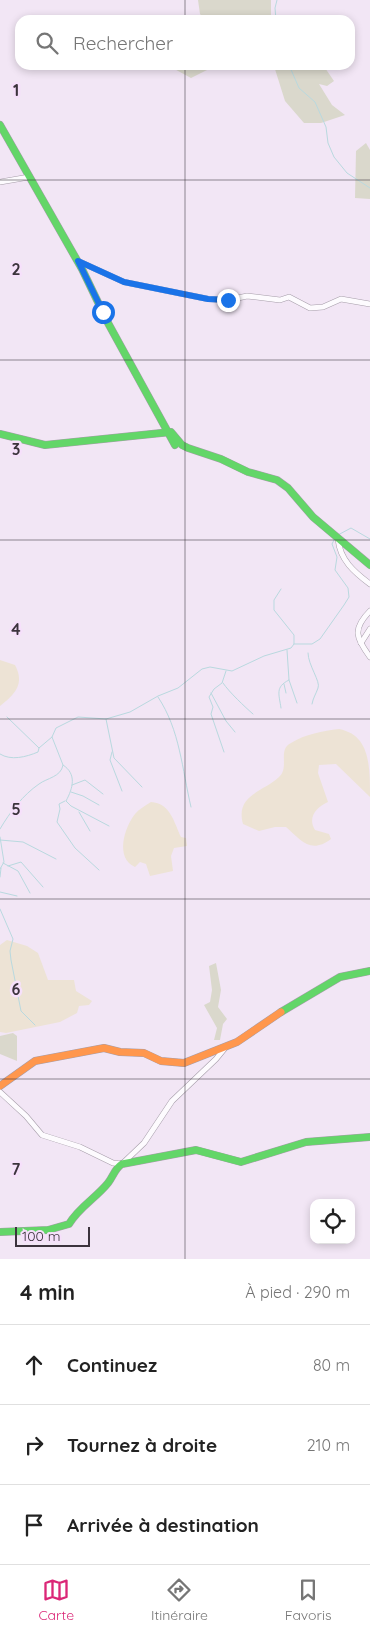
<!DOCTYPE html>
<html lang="fr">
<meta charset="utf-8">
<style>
body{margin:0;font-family:Quicksand,sans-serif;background:#f6f6f6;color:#222}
.controls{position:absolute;right:15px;bottom:15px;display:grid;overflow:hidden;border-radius:10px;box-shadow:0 2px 8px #0003}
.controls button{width:45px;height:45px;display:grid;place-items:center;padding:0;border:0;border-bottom:1px solid #e0e0e0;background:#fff;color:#222;font:25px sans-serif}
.scale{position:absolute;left:15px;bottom:12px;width:75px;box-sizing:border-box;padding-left:5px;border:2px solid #3c333d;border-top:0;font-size:14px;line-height:18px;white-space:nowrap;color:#3c333d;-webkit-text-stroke:4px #f6e0fb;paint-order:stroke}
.stop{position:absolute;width:15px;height:15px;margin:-11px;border:4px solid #1a73e8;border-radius:50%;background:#fff}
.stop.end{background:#1a73e8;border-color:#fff;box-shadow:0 1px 5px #0008}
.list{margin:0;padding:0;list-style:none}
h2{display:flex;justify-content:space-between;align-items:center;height:65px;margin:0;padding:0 20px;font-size:21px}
h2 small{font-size:16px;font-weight:400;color:#767676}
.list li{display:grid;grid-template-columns:32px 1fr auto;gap:15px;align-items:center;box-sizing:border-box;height:80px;padding:0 20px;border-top:1px solid #e0e0e0}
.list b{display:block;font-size:19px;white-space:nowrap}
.list em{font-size:16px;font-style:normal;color:#767676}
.icon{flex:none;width:28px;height:28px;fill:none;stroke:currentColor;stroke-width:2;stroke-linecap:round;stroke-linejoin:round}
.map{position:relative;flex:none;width:370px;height:1259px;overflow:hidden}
.search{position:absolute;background:#fff;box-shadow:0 2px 8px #0003;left:15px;right:15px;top:15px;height:55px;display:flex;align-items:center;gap:12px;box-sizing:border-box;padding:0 18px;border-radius:15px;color:#767676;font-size:19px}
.sheet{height:305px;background:#fff}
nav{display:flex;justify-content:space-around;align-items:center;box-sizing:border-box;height:70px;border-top:1px solid #e0e0e0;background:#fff;font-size:14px;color:#767676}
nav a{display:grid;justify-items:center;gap:2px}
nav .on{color:#db2777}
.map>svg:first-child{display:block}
</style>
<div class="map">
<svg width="370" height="1259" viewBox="0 0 370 1259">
<rect width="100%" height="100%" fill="#f2e6f5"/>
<!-- green -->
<g fill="#dad8cc">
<polygon points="198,0 271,0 271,20 205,20 200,14"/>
<polygon points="167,65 217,65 191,78"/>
<polygon points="323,65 334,81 327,86 319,84 332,105 345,115 321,123 304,123 285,101 274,66"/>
<polygon points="366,143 370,150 370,199 355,198 356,151"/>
<polygon points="216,963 221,990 218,1007 227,1019 223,1024 220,1040 214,1040 217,1028 204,1005 210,1002 212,990 209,966"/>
<polygon points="13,1033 17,1036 17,1061 0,1054 0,1036"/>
</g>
<!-- sand -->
<g fill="#ede3d5">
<path d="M0,660L15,665C25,684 15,694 0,706Z"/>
<path d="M339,729C370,735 370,765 370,797L336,764L319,765L318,773L328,802C317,807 307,817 315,830L329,834L331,839C310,855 300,839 286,827H275L259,831L243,824C235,795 263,792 279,777C290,767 277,750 291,743C305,734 323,731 339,729Z"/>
<path d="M151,802C170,803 174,822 181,837L186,838L187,846L174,848L171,856L173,871L150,876L146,864L140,862L135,867C115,858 124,828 135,814C139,809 145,806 151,802Z"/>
<polygon points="7,940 27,946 38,953 48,980 74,980 76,991 92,1001 89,1005 79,1006 77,1013 60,1022 6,1033 0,1032 0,945"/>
</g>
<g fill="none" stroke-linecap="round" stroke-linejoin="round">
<!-- stream -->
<g stroke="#b9d9df" stroke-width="1">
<polyline points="276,20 275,8 277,0"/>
<polyline points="289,65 299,88 315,102 326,127 328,143 334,157 347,173 370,188"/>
<polyline points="338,535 351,528 370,539"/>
<polyline points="294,644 312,644 320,639 344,605 349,597 348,588 335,570 337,557 332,544 335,538"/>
<path d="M308,653C308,665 321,682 318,688C316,694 313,698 312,704"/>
<polyline points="289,680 297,703"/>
<path d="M223,683C229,692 245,707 253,714"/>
<polyline points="284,684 286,693"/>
<polyline points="211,693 226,721 235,732"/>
<path d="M158,697C180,730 182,769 191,807"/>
<path d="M281,708C279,694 275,687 289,680L287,650"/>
<polyline points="7,717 39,748 52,737"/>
<polyline points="106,719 114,758 142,787"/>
<polyline points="112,752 110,760 122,791"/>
<polyline points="224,752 211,714 213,707 209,697 214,689 222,683 226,671"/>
<path d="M0,754C11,761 26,757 38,752L39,748"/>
<path d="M63,765C77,774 73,788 66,801L71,806L109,826"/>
<polyline points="72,785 85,780 103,794"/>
<polyline points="71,792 83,796 99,805"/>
<polyline points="65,801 59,804 60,809 57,822 75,848 99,870"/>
<polyline points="79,812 90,831"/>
<path d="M0,829C10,812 23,795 39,784C47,778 61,777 63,765L52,737L56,728L78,717L106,719L130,712L158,696L178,688L202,669L210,667L232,671L264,656L291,648L294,644V635L274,610V600L281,589"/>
<polyline points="0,837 4,862 0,869"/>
<polyline points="0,840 23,842 56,859"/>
<polyline points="3,863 18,871 30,893"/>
<polyline points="8,866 21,862 43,887"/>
<polyline points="0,877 1,868"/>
<polyline points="0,892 17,896"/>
<polyline points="0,909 13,939 10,951 11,960 21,1011 35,1025"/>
</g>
<defs>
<g id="street">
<polyline points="0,182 29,177"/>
<polyline points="78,261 124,282 208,299 229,300 247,296 280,300 289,297 310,308 323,307 341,299 370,304"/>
<path d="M338,539C340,560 354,572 370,584"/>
<path d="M370,611C352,629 356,638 370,657"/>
<polyline points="361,643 370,629"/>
<polyline points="0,1092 26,1116 42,1135 80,1147 113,1163 122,1164 144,1143 172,1101 216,1059 225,1048"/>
</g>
<g id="fast">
<polyline points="0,125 82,269 108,323 175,445"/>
<polyline points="0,434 45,445 171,432 182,445 188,448 221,459 248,472 277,480 288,488 313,517 370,565"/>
<polyline points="281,1012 340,977 370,971"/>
<path d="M0,1232L48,1230L69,1224C79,1207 96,1198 108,1183C113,1177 115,1168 122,1164L196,1150L241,1162L306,1142L370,1137"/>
</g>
<polyline id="slow" points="0,1086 35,1061 104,1048 120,1052 144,1053 161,1061 184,1063 237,1042 281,1012"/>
</defs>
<!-- street casing -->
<use href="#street" stroke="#a69da9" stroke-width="6"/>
<!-- fast casing -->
<use href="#fast" stroke="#a69da9" stroke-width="8"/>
<!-- slow casing -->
<use href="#slow" stroke="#a69da9" stroke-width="8"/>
<!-- street -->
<use href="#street" stroke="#fdfbfe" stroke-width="5"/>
<!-- fast -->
<use href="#fast" stroke="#63d668" stroke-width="7"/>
<!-- slow -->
<use href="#slow" stroke="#ff974d" stroke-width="7"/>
</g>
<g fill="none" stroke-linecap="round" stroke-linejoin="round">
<!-- route -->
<polyline stroke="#1a73e8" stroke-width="6" points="103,312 78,261 124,282 208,299 228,300"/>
</g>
<!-- grid -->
<path fill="none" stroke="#3c333d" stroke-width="1" stroke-opacity="0.55" d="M185,0V20M185,65V1259M0,180H370M0,360H370M0,540H370M0,719H370M0,899H370M0,1079H370"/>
<g font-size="16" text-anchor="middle" font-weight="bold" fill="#3c333d" stroke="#f6e0fb" stroke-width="5" stroke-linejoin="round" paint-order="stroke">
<text x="16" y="96">1</text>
<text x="16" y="275">2</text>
<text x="16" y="455">3</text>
<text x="16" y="635">4</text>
<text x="16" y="815">5</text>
<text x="16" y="995">6</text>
<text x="16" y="1175">7</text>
</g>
</svg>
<div class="controls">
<button><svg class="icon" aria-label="locate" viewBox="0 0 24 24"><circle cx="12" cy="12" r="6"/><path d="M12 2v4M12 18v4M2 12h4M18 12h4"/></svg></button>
</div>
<div class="scale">100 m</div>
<div class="stop" style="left:103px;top:312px"></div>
<div class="stop end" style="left:228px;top:300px"></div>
<div class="search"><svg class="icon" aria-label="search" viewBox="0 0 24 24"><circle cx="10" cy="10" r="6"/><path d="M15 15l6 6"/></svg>Rechercher</div>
</div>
<section class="sheet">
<h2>4 min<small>À pied · 290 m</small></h2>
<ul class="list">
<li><svg class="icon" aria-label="ahead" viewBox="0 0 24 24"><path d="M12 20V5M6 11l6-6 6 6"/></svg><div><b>Continuez</b></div><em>80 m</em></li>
<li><svg class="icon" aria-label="right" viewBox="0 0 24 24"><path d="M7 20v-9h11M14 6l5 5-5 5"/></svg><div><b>Tournez à droite</b></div><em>210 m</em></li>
<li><svg class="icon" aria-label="arrive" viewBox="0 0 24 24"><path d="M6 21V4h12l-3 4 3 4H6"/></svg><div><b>Arrivée à destination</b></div></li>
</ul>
</section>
<nav>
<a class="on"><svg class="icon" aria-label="map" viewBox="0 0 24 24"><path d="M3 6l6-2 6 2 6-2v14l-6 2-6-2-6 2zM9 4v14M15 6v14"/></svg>Carte</a>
<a><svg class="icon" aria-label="directions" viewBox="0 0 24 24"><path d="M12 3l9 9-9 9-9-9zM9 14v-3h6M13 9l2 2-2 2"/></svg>Itinéraire</a>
<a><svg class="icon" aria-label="saved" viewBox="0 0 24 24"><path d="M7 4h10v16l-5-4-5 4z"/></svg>Favoris</a>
</nav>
